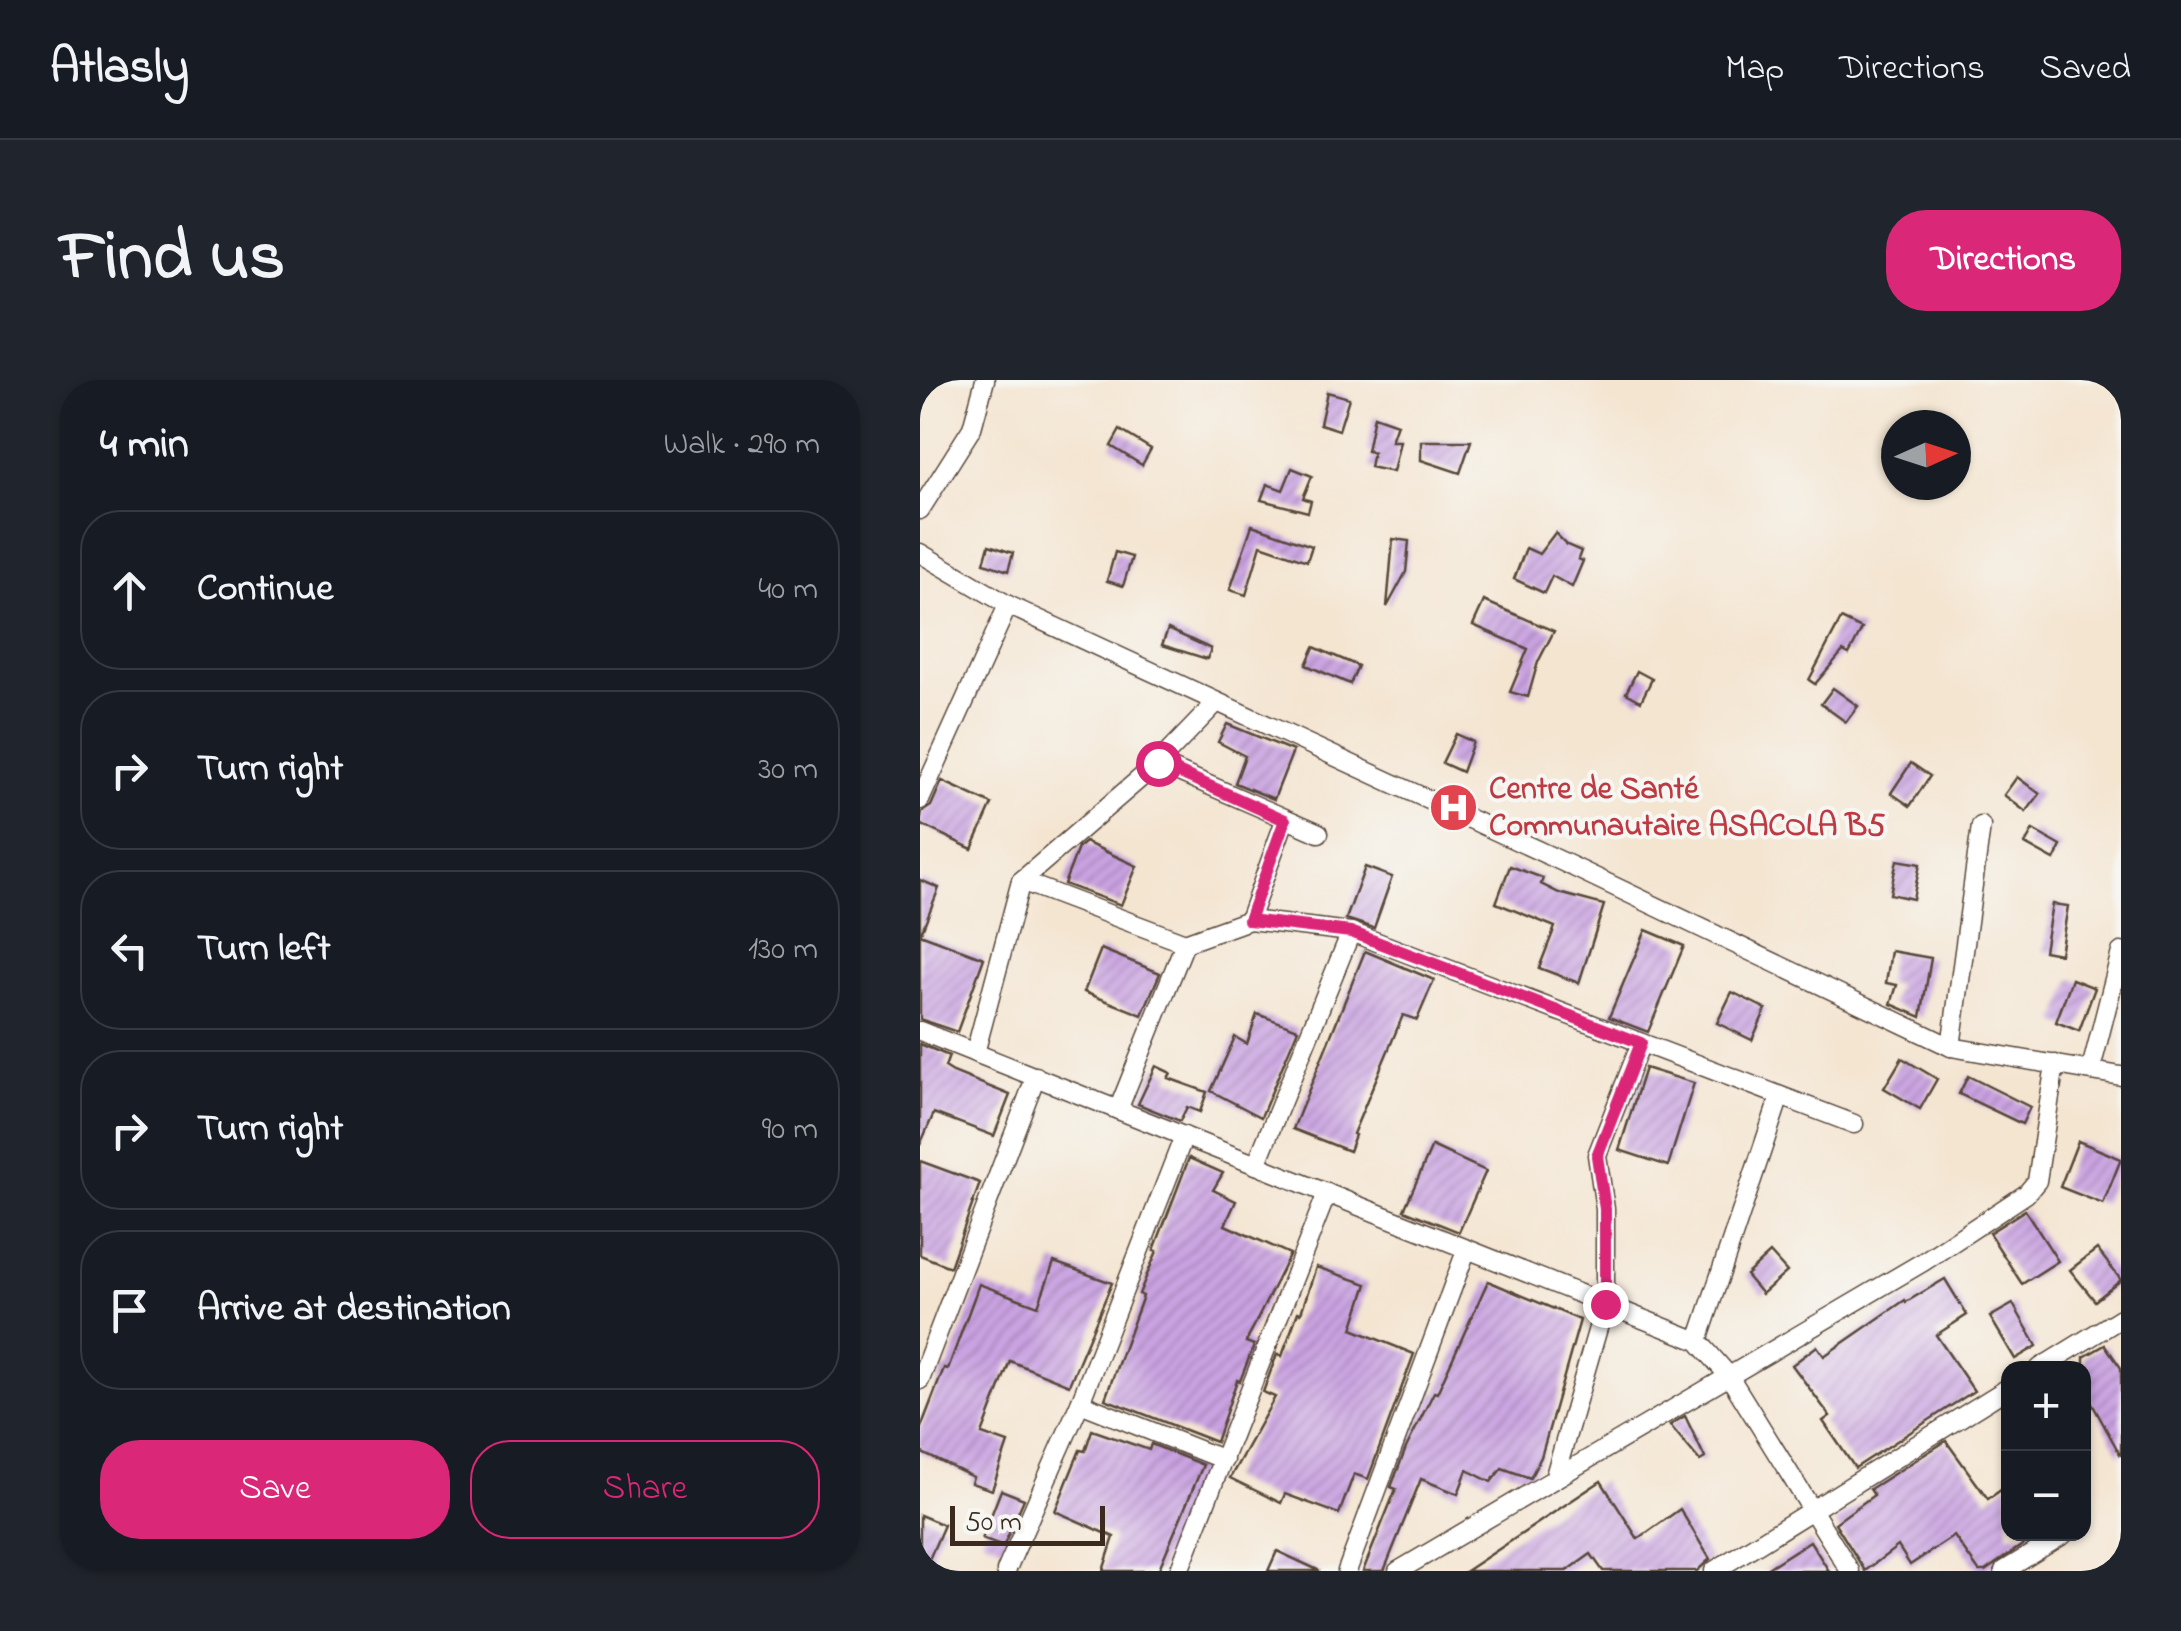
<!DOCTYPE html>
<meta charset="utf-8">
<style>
body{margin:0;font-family:"Indie Flower",sans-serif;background:#20242c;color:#f1f3f6}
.controls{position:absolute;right:30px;bottom:30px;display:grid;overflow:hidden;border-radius:20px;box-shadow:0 2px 8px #0004}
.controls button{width:90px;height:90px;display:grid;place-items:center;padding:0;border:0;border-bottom:2px solid #363941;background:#171b24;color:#f1f3f6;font:50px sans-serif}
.compass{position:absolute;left:961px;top:30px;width:90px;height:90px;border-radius:50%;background:#171b24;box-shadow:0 2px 8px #0004;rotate:87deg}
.scale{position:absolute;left:30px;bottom:25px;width:155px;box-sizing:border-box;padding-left:10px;border:5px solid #3b2a1e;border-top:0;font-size:28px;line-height:35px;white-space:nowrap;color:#3b2a1e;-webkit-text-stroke:8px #f6f6f2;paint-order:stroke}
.stop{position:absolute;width:30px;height:30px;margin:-22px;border:8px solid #db2777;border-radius:50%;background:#fff}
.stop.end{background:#db2777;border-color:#fff;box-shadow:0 2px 10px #0008}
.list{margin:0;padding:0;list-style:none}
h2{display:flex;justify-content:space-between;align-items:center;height:130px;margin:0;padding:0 40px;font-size:42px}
h2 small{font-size:32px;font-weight:400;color:#9ea1a6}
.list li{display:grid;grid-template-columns:65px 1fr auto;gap:30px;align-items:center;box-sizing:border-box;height:160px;margin:0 20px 20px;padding:0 20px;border:2px solid #363941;border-radius:40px}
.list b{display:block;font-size:38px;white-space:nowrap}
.list em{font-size:32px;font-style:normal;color:#9ea1a6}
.actions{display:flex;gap:20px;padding:30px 40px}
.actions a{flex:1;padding:22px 0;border:2px solid #db2777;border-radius:40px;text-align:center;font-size:35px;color:#db2777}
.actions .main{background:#db2777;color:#fff}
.icon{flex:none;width:55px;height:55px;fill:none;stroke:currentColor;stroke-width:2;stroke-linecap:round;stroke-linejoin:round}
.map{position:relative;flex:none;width:1201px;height:1191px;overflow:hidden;border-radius:40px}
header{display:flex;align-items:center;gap:60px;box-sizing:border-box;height:140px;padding:0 50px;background:#171b24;border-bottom:2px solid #363941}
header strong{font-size:48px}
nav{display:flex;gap:55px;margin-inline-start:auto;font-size:35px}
.intro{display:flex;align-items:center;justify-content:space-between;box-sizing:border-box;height:240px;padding:0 60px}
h1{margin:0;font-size:70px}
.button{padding:25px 45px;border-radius:40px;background:#db2777;color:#fff;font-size:35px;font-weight:700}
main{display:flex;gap:60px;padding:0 60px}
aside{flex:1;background:#171b24;border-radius:40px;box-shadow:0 2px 8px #0004}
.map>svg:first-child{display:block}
</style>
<header>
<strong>Atlasly</strong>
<nav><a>Map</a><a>Directions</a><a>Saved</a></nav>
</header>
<div class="intro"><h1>Find us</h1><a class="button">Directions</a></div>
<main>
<aside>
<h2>4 min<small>Walk · 290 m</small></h2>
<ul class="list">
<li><svg class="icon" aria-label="ahead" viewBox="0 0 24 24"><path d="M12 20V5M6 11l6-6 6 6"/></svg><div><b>Continue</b></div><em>40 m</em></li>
<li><svg class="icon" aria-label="right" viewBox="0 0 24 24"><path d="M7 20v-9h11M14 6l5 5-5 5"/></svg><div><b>Turn right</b></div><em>30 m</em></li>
<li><svg class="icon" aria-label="left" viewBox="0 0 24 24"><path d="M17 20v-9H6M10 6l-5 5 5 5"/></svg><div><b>Turn left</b></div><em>130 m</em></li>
<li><svg class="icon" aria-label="right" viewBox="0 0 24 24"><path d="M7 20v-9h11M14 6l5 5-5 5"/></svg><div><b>Turn right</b></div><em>90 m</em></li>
<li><svg class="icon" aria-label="arrive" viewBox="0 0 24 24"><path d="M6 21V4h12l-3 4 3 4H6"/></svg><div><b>Arrive at destination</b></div></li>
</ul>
<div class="actions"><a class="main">Save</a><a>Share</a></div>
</aside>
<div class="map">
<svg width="1201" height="1191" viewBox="0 0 1201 1191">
<defs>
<pattern id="building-hatch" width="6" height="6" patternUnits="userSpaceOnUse" patternTransform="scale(2.5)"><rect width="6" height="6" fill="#caa3e2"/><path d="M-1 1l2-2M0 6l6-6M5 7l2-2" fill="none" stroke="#a585b7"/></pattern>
</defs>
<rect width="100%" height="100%" fill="#f6f6f2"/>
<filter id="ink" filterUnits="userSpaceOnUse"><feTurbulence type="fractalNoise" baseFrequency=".01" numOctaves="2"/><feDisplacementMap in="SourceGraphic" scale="20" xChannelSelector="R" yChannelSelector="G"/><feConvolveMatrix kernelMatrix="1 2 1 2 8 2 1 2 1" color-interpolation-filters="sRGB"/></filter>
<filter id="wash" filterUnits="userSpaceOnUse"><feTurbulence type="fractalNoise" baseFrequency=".0048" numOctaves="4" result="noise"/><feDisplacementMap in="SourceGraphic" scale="40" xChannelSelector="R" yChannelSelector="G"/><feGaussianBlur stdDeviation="2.25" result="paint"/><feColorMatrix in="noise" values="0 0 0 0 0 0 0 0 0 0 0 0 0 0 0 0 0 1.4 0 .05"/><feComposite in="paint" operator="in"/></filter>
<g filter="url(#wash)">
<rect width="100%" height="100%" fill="#f4e5d1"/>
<g id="blocks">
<!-- building -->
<g fill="url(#building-hatch)">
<polygon points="407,12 429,18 419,50 400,44"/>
<polygon points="454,36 477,44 471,61 480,61 473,92 450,87 453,72 447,71"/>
<polygon points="200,50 231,69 222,85 191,66"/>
<polygon points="501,61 551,61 540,93 501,80"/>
<polygon points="372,88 392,96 383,118 391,121 388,132 341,120 347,104 363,110"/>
<polygon points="332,145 392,166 387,181 341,165 326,215 310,210"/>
<polygon points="635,153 647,165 661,171 658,179 663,181 652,207 632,196 624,213 594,199 606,168 619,174"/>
<polygon points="473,159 489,161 486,192 467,227"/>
<polygon points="69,165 93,173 88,191 64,183"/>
<polygon points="195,172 212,177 203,206 187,201"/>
<polygon points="564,221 634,251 618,282 608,317 590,312 608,269 553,245"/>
<polygon points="921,239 942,249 929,274 923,271 895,304 889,300"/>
<polygon points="248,249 291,269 287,279 242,265"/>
<polygon points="394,267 438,286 430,304 386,285"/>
<polygon points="717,291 732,299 721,321 706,313"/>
<polygon points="913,308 938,326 926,342 901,324"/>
<polygon points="307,344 373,371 354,419 315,403 325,376 298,362"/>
<polygon points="536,354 553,362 542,392 522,383"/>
<polygon points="991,383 1010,396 990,426 971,413"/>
<polygon points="1097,397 1120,414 1106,432 1084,415"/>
<polygon points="22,401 72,424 52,469 0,444 2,432 11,426"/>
<polygon points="1113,450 1141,466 1134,480 1105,464"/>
<polygon points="165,462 217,486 201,525 144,504 158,468"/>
<polygon points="977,480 1000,484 993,519 970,514"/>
<polygon points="590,486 623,498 621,504 639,513 684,525 659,603 619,588 635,547 576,523"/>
<polygon points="445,487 472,497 454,548 426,539"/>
<polygon points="0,500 19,508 1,553 0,553"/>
<polygon points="1132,524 1148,526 1140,574 1124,571"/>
<polygon points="726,550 764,566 728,652 689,637"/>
<polygon points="0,554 64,578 37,652 0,639"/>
<polygon points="181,569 240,593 222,635 164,612"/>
<polygon points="445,571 514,600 497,640 483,635 433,754 435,755 429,771 373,749"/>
<polygon points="971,571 1011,578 1001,637 971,624 977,605 966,603"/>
<polygon points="1152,599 1175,608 1159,651 1136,642"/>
<polygon points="812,612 846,629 832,660 797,643"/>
<polygon points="337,634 378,649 341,737 291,711 315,657 327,664"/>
<polygon points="0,664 29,676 25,687 33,692 90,715 74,756 14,733 0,765"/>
<polygon points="982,678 1017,699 1000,729 964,708"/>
<polygon points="236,686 251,693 248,698 287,712 280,732 267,727 260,741 218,724"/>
<polygon points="725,688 774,703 748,786 699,770"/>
<polygon points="1048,696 1110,727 1102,744 1039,714"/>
<polygon points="1158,761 1201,779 1183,824 1140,807"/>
<polygon points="512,766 566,791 539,852 484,830"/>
<polygon points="269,778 303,793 293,810 316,821 305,845 370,874 326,962 334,965 320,1001 317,1000 296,1062 185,1019 223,916 219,914 237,871 234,870"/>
<polygon points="0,781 60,803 30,887 0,875"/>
<polygon points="1105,830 1138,881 1102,904 1069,853"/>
<polygon points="1177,869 1201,900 1175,921 1150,890"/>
<polygon points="850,873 867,892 842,914 826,895"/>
<polygon points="134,882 192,903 149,1005 90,981 62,1054 88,1063 72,1110 51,1103 53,1097 0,1072 0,1050 24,988 28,989 59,904 118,926"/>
<polygon points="396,887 447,904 432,949 494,974 448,1099 434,1094 419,1134 365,1114 361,1123 310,1098 355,1017 343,1012 357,974 362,976 378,932 381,933"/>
<polygon points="1025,899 1047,935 1016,955 1054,1011 935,1088 903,1041 910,1036 872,985 897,966 904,976 985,920 986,922"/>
<polygon points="568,901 660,940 621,1077 610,1098 582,1088 571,1102 547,1090 538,1114 501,1099 464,1191 443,1191 476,1109 471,1107 486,1068 514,1012 517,1013"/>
<polygon points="1093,924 1117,966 1095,979 1070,937"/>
<polygon points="1185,965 1201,988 1201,1076 1164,1009 1164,977"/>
<polygon points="765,1036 785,1078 780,1081 750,1045"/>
<polygon points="172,1050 229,1070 231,1064 283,1085 238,1191 183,1191 194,1157 135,1131 160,1070 165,1071"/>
<polygon points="1026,1061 1068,1119 1088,1105 1088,1154 1118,1154 1065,1191 1059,1191 1034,1156 990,1185 978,1166 945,1191 915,1143 954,1115 950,1109"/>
<polygon points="681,1101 718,1159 760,1129 790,1179 777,1191 683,1191 671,1174 647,1191 546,1191"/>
<polygon points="81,1110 104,1119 83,1167 62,1159"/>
<polygon points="0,1135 24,1145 4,1191 0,1191"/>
<polygon points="890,1161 909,1191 843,1191"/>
<polygon points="357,1171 400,1191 348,1191"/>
</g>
</g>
</g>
<g filter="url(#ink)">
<use href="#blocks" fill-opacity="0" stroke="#574639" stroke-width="2.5"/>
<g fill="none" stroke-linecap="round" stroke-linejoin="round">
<defs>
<g id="street">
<polyline points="0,130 52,48 65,0"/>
<polyline points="0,173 88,225 643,482 1031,667 1201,696"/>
<polyline points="238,383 399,453"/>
<polyline points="0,420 88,225"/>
<polyline points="101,501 265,563 329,540 365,440"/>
<polyline points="329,540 431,552 934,744"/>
<polyline points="0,651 778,961 809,996 930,1191"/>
<polyline points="1031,667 1061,446"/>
<polyline points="55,673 101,501 238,383 296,323"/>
<polyline points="1171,689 1201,572"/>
<polyline points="198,730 265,563"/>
<polyline points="336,785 431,552"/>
<polyline points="778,961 860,716"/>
<polyline points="1120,988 1201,938"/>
<polyline points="0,1000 116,696"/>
<polyline points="160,1023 304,1080"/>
<polyline points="634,1099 685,924 685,829 677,775 721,663"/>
<polyline points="86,1191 160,1023 264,756"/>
<polyline points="259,1191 407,813"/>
<polyline points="427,1191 546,871"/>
<polyline points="478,1191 1003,882 1106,814 1117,801 1135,684"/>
<polyline points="794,1191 1088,1008"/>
<polyline points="1084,1191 1144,1154"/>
</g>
</defs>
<!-- street casing -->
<use href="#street" stroke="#574639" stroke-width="21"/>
<!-- street -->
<use href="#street" stroke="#fff" stroke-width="18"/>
</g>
</g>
<g fill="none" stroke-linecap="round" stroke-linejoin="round" filter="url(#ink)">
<!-- route -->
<polyline stroke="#db2777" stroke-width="12" points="238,383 365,440 329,540 431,552 721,663 677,776 685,829 685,924"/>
</g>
<!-- icons -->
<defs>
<symbol id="hospital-disc" viewBox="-11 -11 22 22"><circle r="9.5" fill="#e0444e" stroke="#f6f6f2"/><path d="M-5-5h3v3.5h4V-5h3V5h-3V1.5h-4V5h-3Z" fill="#fff"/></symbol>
</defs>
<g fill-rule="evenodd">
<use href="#hospital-disc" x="506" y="400" width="55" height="55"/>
</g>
<g text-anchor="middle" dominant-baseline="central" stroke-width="8" stroke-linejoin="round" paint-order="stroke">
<!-- health labels -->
<g font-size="32" font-weight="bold" fill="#be3a42" stroke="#f6f6f2" text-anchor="start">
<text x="569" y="410">Centre de Santé<tspan x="569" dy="37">Communautaire ASACOLA B5</tspan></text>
</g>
</g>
</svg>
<div class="controls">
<button>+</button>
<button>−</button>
</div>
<svg class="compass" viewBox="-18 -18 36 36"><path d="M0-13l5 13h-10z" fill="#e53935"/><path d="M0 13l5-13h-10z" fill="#9ea1a6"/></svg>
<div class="scale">50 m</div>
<div class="stop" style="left:238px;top:383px"></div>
<div class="stop end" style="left:685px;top:924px"></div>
</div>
</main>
